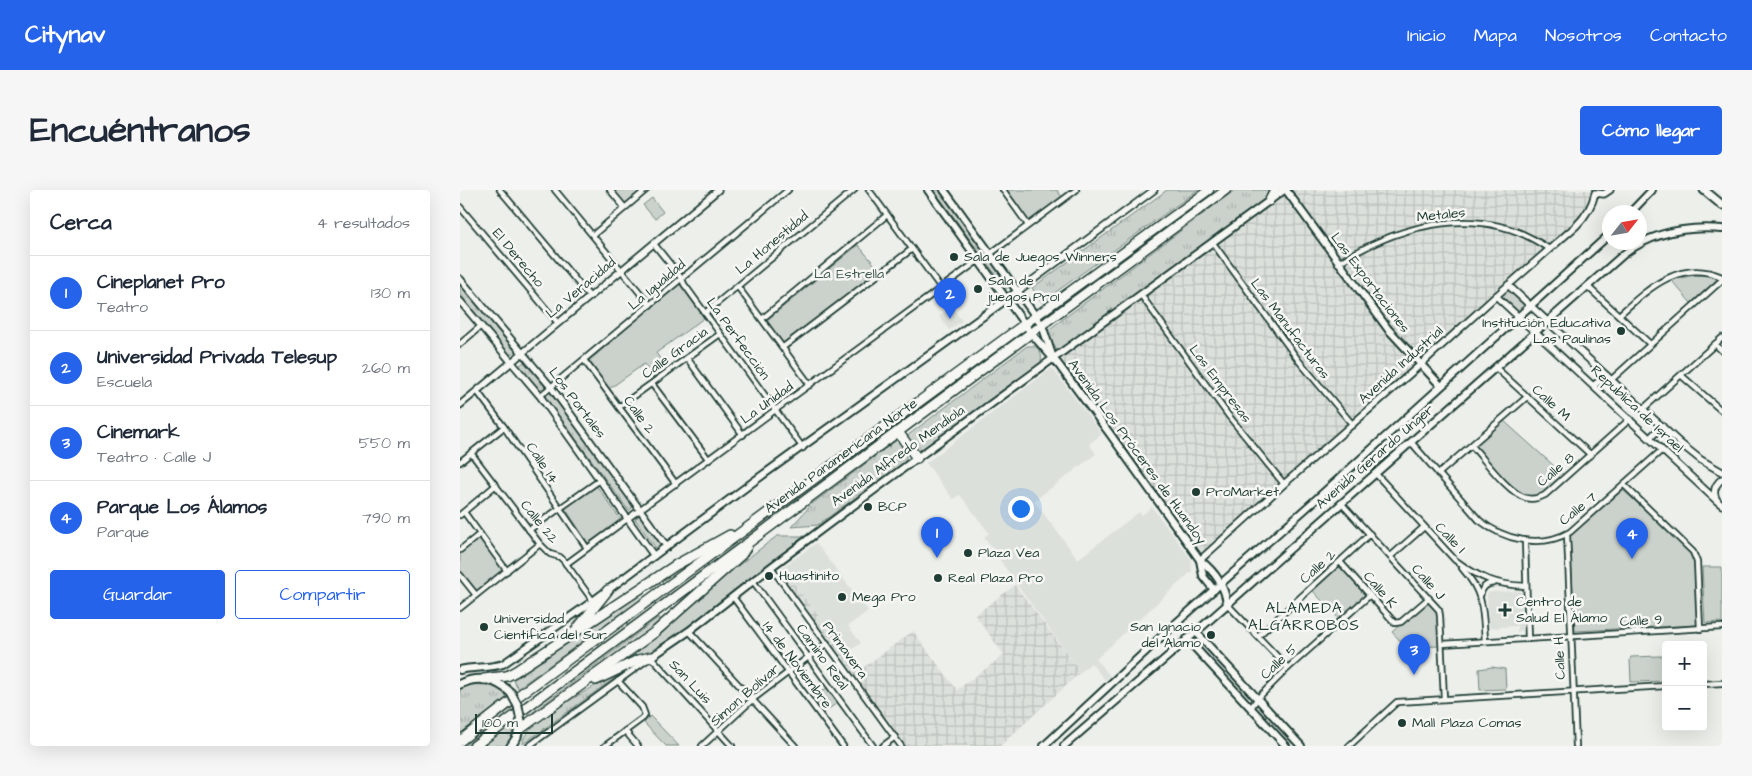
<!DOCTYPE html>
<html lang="es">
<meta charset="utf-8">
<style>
body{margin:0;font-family:"Architects Daughter",sans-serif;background:#f6f6f7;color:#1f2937}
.controls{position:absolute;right:15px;bottom:15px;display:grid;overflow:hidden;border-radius:5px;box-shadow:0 5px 20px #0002}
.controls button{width:45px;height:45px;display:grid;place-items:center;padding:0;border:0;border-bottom:1px solid #e0e1e3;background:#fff;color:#1f2937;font:25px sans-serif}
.compass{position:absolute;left:1142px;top:15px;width:45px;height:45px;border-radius:50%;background:#fff;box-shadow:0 5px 20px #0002;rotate:59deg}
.scale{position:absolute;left:15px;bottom:12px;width:78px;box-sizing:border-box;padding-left:5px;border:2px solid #1f3d34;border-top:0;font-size:14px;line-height:18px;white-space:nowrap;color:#1f3d34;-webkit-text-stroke:4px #f6f6f2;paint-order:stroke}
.you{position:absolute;left:560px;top:318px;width:18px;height:18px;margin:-12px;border:4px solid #fff;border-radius:50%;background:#1a73e8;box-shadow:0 0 0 8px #1a73e833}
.badge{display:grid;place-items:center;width:32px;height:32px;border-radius:50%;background:#2563eb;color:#fff;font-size:16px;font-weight:700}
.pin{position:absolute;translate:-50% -41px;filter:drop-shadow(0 1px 2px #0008)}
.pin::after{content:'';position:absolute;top:26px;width:18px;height:15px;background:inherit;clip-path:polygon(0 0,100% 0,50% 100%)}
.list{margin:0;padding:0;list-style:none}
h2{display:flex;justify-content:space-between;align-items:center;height:65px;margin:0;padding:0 20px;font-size:21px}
h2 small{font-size:16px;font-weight:400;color:#747a83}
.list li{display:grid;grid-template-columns:32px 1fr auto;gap:15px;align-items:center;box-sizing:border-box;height:75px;padding:0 20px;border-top:1px solid #e0e1e3}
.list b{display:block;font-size:19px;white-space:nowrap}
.list p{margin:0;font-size:16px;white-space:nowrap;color:#747a83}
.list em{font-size:16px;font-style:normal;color:#747a83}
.actions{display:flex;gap:10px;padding:15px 20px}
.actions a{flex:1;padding:11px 0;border:1px solid #2563eb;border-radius:5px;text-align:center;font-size:18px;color:#2563eb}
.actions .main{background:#2563eb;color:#fff}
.map{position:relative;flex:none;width:1262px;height:556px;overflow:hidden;border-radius:5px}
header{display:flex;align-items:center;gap:30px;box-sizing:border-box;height:70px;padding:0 25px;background:#2563eb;color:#fff}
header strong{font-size:24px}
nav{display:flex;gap:28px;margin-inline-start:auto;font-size:18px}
.intro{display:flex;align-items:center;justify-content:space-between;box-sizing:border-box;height:120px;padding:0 30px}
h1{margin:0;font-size:35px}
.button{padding:12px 22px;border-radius:5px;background:#2563eb;color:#fff;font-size:18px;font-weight:700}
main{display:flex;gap:30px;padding:0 30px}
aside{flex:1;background:#fff;border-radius:5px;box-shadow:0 5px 20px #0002}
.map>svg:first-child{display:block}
</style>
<header>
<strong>Citynav</strong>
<nav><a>Inicio</a><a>Mapa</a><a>Nosotros</a><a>Contacto</a></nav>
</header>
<div class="intro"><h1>Encuéntranos</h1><a class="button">Cómo llegar</a></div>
<main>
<aside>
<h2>Cerca<small>4 resultados</small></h2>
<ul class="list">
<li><span class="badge">1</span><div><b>Cineplanet Pro</b><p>Teatro</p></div><em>130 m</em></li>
<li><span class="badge">2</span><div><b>Universidad Privada Telesup</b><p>Escuela</p></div><em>260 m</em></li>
<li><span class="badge">3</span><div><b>Cinemark</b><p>Teatro · Calle J</p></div><em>550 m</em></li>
<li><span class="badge">4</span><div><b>Parque Los Álamos</b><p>Parque</p></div><em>790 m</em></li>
</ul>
<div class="actions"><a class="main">Guardar</a><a>Compartir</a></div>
</aside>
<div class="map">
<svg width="1262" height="556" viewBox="0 0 1262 556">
<defs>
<pattern id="industrial-grid" width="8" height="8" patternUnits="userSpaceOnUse" patternTransform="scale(1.25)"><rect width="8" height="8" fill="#dce0db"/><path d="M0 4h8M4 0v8" fill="none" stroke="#bcc1bd"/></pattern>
<pattern id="grass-tufts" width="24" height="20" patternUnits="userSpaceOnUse" patternTransform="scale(1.25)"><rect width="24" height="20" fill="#cbd2cc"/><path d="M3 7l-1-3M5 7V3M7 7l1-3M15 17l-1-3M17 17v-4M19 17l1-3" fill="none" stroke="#aeb5b0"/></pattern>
</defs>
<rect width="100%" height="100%" fill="#edefea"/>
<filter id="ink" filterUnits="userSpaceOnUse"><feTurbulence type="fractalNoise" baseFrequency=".02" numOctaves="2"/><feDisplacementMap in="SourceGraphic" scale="10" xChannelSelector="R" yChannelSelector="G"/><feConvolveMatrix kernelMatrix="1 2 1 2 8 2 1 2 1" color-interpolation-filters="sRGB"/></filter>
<g filter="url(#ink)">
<!-- built -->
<g fill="#dce0db">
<polygon points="492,117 502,131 489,140 479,126"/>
<polygon points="592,178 642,244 629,254 636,264 574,311 618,369 679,322 682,325 692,317 731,369 732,381 636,469 650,486 645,490 631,473 621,482 557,395 524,347 529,343 500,305 493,309 466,273"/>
<polygon points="356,353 408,421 388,436 401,453 387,463 322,378"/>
<polygon points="1060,401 1062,403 1063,440 1057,442 1057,436 1029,438 1027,404 1030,402"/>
</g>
<!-- industrial -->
<g fill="url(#industrial-grid)">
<polygon points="828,0 1132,0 1131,13 1115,35 741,364 596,169"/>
<polygon points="322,378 400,480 453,441 497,500 544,465 515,425 555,395 621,482 540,556 445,556 317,382"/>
</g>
<!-- grass -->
<g fill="url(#grass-tufts)" stroke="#758880">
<polygon points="474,0 480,0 550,96 546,99"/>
<polygon points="707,0 738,0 582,112 572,98"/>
<polygon points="775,0 808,0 806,8 597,161 587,141"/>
<polygon points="0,95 53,159 55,161 50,165 0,105"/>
<path d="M567,156H575C581,161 582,164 581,172L458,262L447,246Z"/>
<polygon points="64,172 86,198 80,203 59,176"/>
<polygon points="89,201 91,202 174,316 169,321 85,207"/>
<polygon points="438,249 443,258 447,270 358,335 331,337 352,314"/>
<polygon points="179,326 181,326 203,356 198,361 175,329"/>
<polygon points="179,406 181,409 58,498 53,490"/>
<polygon points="199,427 201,431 71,527 69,525"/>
<path d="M163,482L63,554C63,550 64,547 67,543C78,526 142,491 163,482Z"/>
<path d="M19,493C27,494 35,495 42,500C60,514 60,540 45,556H0V499L8,495Z"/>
</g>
<!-- park -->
<g fill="#cbd2cc" stroke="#758880">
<polygon points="154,0 182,0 165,14"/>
<polygon points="548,0 597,0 602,7 568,32 546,1"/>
<polygon points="192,8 203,22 195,29 183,15"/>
<polygon points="398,55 421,82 323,154 306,131"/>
<polygon points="1235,85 1253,86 1257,89 1231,113 1211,90"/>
<polygon points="219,93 244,128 196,163 206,177 193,187 184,174 149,199 129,171"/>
<polygon points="1045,100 1048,100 1063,114 1064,116 1057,123 1040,105"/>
<path d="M1043,230L1104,285C1096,293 1087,303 1076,306C1057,312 1026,269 1014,256Z"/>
<polygon points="136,295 161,330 128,353 105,318"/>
<polygon points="1163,300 1226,358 1234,370 1237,432 1236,435 1115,441 1110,345"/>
<polygon points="20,345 45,380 17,403 0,382 0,362"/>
<polygon points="317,346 344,346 261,413 200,458 155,480 196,447 258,391"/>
<polygon points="880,375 907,404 879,429 852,400"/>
<polygon points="1242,377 1262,377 1262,432 1245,433"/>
<polygon points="968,410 977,421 981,456 946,457 932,442"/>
<polygon points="1201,466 1206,466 1206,491 1171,492 1170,470 1171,467"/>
<polygon points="1032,477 1045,479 1046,499 1020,500 1019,479"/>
<polygon points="368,497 379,512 361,524 351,510"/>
<polygon points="190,526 219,556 206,556 184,533"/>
</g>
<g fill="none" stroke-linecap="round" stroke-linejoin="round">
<defs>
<g id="minor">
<polyline points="40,0 130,107"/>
<polyline points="95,0 190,115"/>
<polyline points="150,0 165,18"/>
<polyline points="409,0 481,98"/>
<polyline points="543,0 568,35"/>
<polyline points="0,17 98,133"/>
<polyline points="133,45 186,0"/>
<polyline points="753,53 839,171 893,235"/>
<polyline points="194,54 222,89 224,94 343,258"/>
<polyline points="530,64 616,0"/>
<path d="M878,73C942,33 1023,12 1089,59"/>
<polyline points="1127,96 1190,154"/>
<polyline points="278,97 350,195"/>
<polyline points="681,105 768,225 824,294"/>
<polyline points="245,123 394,0"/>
<path d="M1159,125C1188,99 1220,68 1262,87"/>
<polyline points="302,129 427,25"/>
<polyline points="0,154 21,136"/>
<polyline points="1255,154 1262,161"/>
<polyline points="322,158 452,59"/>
<polyline points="227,168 283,245"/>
<polyline points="124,170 216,294"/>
<polyline points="1035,177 1131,265"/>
<polyline points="1222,186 1262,221"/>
<polyline points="1151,190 1262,90"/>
<polyline points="192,194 249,270"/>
<polyline points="17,201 44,237 127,358"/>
<polyline points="80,206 328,0"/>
<polyline points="159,217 260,144"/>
<polyline points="1183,219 1262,148"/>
<path d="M951,252L1019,330C1044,350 1080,359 1110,342L1202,260"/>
<path d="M1012,256C1025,270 1048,303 1066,308C1073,310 1079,308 1085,305L1170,229"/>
<polyline points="11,263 80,354 90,364 100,367 104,371 133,411"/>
<polyline points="0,272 44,237"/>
<path d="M916,284L995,370C1019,388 1036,395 1066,396"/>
<polyline points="978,284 1067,207"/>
<polyline points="1164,295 1233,362 1237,372 1240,439"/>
<polyline points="881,313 979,420 980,426 984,509"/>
<polyline points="4,322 47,381"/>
<polyline points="0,325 36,295"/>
<polyline points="69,340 140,290"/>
<polyline points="1107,344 1116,556"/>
<polyline points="1065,351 1068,449"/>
<polyline points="0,360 20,344"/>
<polyline points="931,366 964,337"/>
<polyline points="880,372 935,433 941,432 969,408"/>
<polyline points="106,374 519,70"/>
<polyline points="311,377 441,556"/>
<path d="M1002,378C1024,403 1023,420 1025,451"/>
<polyline points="0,385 16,405"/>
<polyline points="293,391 413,556"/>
<path d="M1020,406C1022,398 1025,394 1034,393"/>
<polyline points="273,407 383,556"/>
<polyline points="767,414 828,478"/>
<polyline points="0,418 80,354"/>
<polyline points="229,441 335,556"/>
<polyline points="798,446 910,344"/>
<polyline points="982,454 1262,437"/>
<polyline points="1243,494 1262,493"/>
<polyline points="791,518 797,509 828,478 910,405"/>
<polyline points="165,541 178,556"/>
<polyline points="69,556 191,467 272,556"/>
<polyline points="145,556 183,528 185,525 182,517 158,491"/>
<polyline points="242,556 293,509 367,453"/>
<polyline points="423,556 435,547"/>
<polyline points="889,556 937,512 1206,496"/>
</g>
<g id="tertiary">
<polyline points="0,89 91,197 207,357"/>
<polyline points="1048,95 1221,254 1241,270 1262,282"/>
<polyline points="558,101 694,0"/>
<polyline points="1036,106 1257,311"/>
<polyline points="0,111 80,206 194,366"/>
<polyline points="1134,195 1147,186"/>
<polyline points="0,215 258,0"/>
<polyline points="1190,248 1202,236"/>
<path d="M1262,289C1252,297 1252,308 1262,315"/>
<path d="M740,370L824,294L960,175L1036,106L1116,36C1126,26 1132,17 1135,3L1144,4L1150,0"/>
</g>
<g id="secondary">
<path d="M468,0L571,143L598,174L650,244L740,370C754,381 765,396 767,414"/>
<polyline points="484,0 582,135 592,165"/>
<polyline points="826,0 928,139 981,196"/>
<polyline points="1171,22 1192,0"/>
<polyline points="740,370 743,386 754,400"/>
<polyline points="736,442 841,556"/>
<polyline points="727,449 826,556"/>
<polyline points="191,467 229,441 311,377 457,268 824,0"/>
<path d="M0,480C14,476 29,479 43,474L133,411L293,292L558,101"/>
<polyline points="584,556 714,435 852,313 1150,44"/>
<path d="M604,556L736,442L1164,64C1193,42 1226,36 1262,39"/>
</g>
<g id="primary">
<polyline points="1244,0 1262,15"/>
<path d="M0,494C18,485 37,489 51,503"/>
<polyline points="51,556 57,547 60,534"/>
</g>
<g id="trunk">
<polyline points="809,11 815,0"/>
<polyline points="565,134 749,0"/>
<polyline points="571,143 766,0"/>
</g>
<g id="motorway">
<polyline points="438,242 457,268"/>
<polyline points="117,439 148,400"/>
<polyline points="24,489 47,486 56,481 216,375 270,345"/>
<polyline points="136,490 178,470 191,467"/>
<polyline points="60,539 195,442 281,365 287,356"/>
<polyline points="0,551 50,512 565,134"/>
<polyline points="14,556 571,143"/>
</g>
</defs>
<!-- minor casing -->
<use href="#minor" stroke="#1f3d34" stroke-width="8"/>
<!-- tertiary casing -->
<use href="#tertiary" stroke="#1f3d34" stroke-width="9"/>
<!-- secondary casing -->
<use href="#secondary" stroke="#1f3d34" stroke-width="10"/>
<!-- primary casing -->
<use href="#primary" stroke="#1f3d34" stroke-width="11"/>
<!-- trunk casing -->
<use href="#trunk" stroke="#1f3d34" stroke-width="11"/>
<!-- motorway casing -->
<use href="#motorway" stroke="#1f3d34" stroke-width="12"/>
<!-- minor -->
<use href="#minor" stroke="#f6f6f2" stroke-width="4.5"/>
<!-- tertiary -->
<use href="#tertiary" stroke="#f6f6f2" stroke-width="5.5"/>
<!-- secondary -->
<use href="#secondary" stroke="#f6f6f2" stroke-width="6"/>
<!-- primary -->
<use href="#primary" stroke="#f6f6f2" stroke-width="7"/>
<!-- trunk -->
<use href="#trunk" stroke="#f6f6f2" stroke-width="8"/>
<!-- motorway -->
<use href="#motorway" stroke="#f6f6f2" stroke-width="9"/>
<defs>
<polyline id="primary-bridge" points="51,503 58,516 61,531"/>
</defs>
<!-- primary-bridge casing -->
<use href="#primary-bridge" stroke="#1f3d34" stroke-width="11" stroke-linecap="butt"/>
<!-- primary-bridge -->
<use href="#primary-bridge" stroke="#f6f6f2" stroke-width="7"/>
</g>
</g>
<!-- markers -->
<g fill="#1f3d34" stroke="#f6f6f2" stroke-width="2">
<circle cx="494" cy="67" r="5"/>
<circle cx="518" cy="99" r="5"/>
<circle cx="1161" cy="141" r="5"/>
<circle cx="736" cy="302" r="5"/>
<circle cx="408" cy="317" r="5"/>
<circle cx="508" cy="363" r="5"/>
<circle cx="309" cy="386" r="5"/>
<circle cx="478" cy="388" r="5"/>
<circle cx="382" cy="407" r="5"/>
<path d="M1042.5 412.5h5v5h5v5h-5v5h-5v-5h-5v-5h5z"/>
<circle cx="24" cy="437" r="5"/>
<circle cx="751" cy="445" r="5"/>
<circle cx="942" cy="533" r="5"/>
</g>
<g text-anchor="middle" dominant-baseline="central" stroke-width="5" stroke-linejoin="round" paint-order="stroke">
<!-- street labels -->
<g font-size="14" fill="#1f3d34" stroke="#f6f6f2">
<text transform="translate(981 25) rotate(-6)">Metales</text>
<text transform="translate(312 53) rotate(-40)">La Honestidad</text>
<text transform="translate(58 68) rotate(50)">El Derecho</text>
<text transform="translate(910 93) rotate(53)">Las Exportaciones</text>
<text transform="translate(197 95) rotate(-40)">La Igualdad</text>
<text transform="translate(121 98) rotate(-40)">La Veracidad</text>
<text transform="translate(830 139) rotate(53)">Las Manufacturas</text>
<text transform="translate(278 149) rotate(54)">La Perfección</text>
<text transform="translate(215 163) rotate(-36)">Calle Gracia</text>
<text transform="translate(941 175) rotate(-42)">Avenida Industrial</text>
<text transform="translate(760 194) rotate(53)">Las Empresas</text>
<text transform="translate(117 213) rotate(53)">Los Portales</text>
<text transform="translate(307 213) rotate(-36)">La Unidad</text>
<text transform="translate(1091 213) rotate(42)">Calle M</text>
<text transform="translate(1177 219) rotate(43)">Republica de Israel</text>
<text transform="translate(179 225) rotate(54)">Calle 2</text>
<text transform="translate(677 262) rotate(54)">Avenida Los Próceres de Huandoy</text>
<text transform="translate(381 266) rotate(-36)">Avenida Panamericana Norte</text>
<text transform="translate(438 266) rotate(-36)">Avenida Alfredo Mendiola</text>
<text transform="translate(915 267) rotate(-41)">Avenida Gerardo Unger</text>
<text transform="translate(82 273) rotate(56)">Calle 14</text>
<text transform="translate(1096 280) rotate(-40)">Calle 8</text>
<text transform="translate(1118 319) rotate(-39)">Calle 7</text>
<text transform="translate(79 332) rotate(51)">Calle 22</text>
<text transform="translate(990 348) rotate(46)">Calle I</text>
<text transform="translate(858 377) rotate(-42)">Calle 2</text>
<text transform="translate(968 392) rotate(48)">Calle J</text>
<text transform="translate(920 400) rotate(49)">Calle K</text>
<text transform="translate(1181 431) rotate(-3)">Calle 9</text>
<text transform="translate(385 460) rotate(54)">Primavera</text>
<text transform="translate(362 467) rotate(54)">Camino Real</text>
<text transform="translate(1100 468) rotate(-92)">Calle H</text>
<text transform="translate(819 472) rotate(-43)">Calle 5</text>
<text transform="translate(337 475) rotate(53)">14 de Noviembre</text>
<text transform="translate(230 492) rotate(47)">San Luis</text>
<text transform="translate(285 505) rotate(-41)">Simon Bolívar</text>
</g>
<!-- poi labels -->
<g font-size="14" fill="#1f3d34" stroke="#f6f6f2" text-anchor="start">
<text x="504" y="67">Sala de Juegos Winners</text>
<text x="528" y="91">Sala de<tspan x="528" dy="16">juegos Pro1</tspan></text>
<text x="1151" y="133" text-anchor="end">Institución Educativa<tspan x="1151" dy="16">Las Paulinas</tspan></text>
<text x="746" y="302">ProMarket</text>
<text x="418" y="317">BCP</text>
<text x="518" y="363">Plaza Vea</text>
<text x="319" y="386">Huastinito</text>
<text x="488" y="388">Real Plaza Pro</text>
<text x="392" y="407">Mega Pro</text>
<text x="1056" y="412">Centro de<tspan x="1056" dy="16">Salud El Álamo</tspan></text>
<text x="34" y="429">Universidad<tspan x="34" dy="16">Científica del Sur</tspan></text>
<text x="741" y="437" text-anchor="end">San Ignacio<tspan x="741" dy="16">del Alamo</tspan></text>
<text x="952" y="533">Mall Plaza Comas</text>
</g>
<!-- park labels -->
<g font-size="14" fill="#415b52" stroke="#f6f6f2">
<text x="389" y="84">La Estrella</text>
</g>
<!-- neighbourhood labels -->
<g font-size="15" letter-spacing="1" fill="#1f3d34" stroke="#f6f6f2">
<text x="844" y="418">ALAMEDA<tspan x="844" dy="17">ALGARROBOS</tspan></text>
</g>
</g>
</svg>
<div class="controls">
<button>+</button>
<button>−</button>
</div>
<svg class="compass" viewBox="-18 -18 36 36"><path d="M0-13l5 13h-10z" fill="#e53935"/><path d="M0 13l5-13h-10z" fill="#747a83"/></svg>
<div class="scale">100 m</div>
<div class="you"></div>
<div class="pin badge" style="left:477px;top:368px">1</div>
<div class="pin badge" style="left:490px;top:129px">2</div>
<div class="pin badge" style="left:954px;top:485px">3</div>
<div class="pin badge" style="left:1172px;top:369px">4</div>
</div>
</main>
